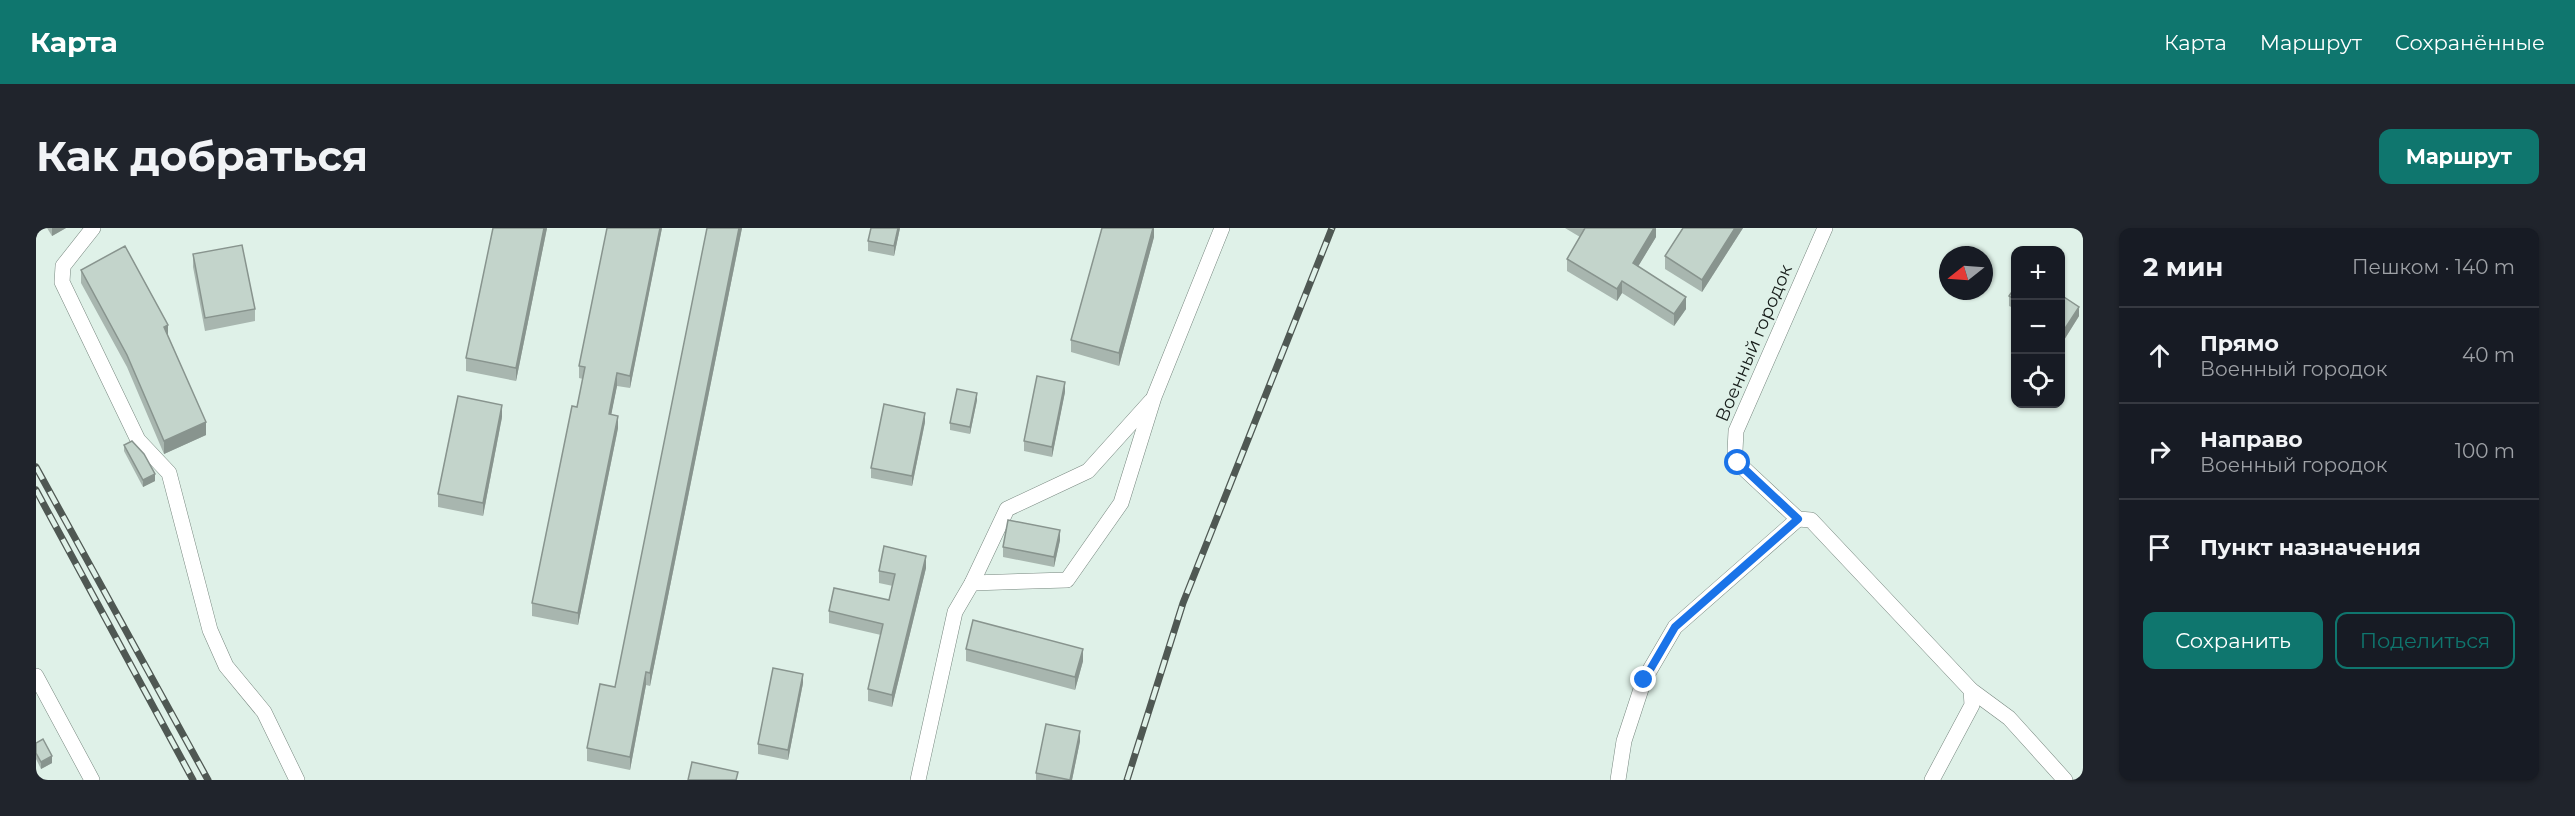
<!DOCTYPE html>
<html lang="ru">
<meta charset="utf-8">
<style>
body{margin:0;font-family:Montserrat,sans-serif;background:#20242c;color:#f1f3f6}
.controls{position:absolute;right:18px;top:18px;display:grid;overflow:hidden;border-radius:12px;box-shadow:0 2px 4px #0004}
.controls button{width:54px;height:54px;display:grid;place-items:center;padding:0;border:0;border-bottom:2px solid #363941;background:#171b24;color:#f1f3f6;font:30px sans-serif}
.compass{position:absolute;left:1903px;top:18px;width:54px;height:54px;border-radius:50%;background:#171b24;box-shadow:0 2px 4px #0004;rotate:253deg}
.stop{position:absolute;width:18px;height:18px;margin:-14px;border:4px solid #1a73e8;border-radius:50%;background:#fff}
.stop.end{background:#1a73e8;border-color:#fff;box-shadow:0 2px 6px #0008}
.list{margin:0;padding:0;list-style:none}
h2{display:flex;justify-content:space-between;align-items:center;height:78px;margin:0;padding:0 24px;font-size:26px}
h2 small{font-size:20px;font-weight:400;color:#9ea1a6}
.list li{display:grid;grid-template-columns:39px 1fr auto;gap:18px;align-items:center;box-sizing:border-box;height:96px;padding:0 24px;border-top:2px solid #363941}
.list b{display:block;font-size:22px;white-space:nowrap}
.list p{margin:0;font-size:20px;white-space:nowrap;color:#9ea1a6}
.list em{font-size:20px;font-style:normal;color:#9ea1a6}
.actions{display:flex;gap:12px;padding:18px 24px}
.actions a{flex:1;padding:14px 0;border:2px solid #0f766e;border-radius:12px;text-align:center;font-size:21px;color:#0f766e}
.actions .main{background:#0f766e;color:#fff}
.icon{flex:none;width:33px;height:33px;fill:none;stroke:currentColor;stroke-width:2;stroke-linecap:round;stroke-linejoin:round}
.map{position:relative;flex:none;width:2047px;height:552px;overflow:hidden;border-radius:12px}
header{display:flex;align-items:center;gap:36px;box-sizing:border-box;height:84px;padding:0 30px;background:#0f766e;color:#fff}
header strong{font-size:28px}
nav{display:flex;gap:33px;margin-inline-start:auto;font-size:21px}
.intro{display:flex;align-items:center;justify-content:space-between;box-sizing:border-box;height:144px;padding:0 36px}
h1{margin:0;font-size:42px}
.button{padding:15px 27px;border-radius:12px;background:#0f766e;color:#fff;font-size:21px;font-weight:700}
main{display:flex;gap:36px;padding:0 36px}
aside{flex:1;background:#171b24;border-radius:12px;box-shadow:0 2px 4px #0004}
.map>svg:first-child{display:block}
</style>
<header>
<strong>Карта</strong>
<nav><a>Карта</a><a>Маршрут</a><a>Сохранённые</a></nav>
</header>
<div class="intro"><h1>Как добраться</h1><a class="button">Маршрут</a></div>
<main>
<div class="map">
<svg width="2047" height="552" viewBox="0 0 2047 552">
<rect width="100%" height="100%" fill="#dff1e8"/>
<g fill="none" stroke-linecap="round" stroke-linejoin="round">
<defs>
<g id="minor">
<polyline points="57,0 27,38 26,54 102,212 133,245 174,402 190,438 228,484 261,552"/>
<polyline points="1762,291 1775,292 1935,462 1936,477 1896,552"/>
<polyline points="936,355 1031,352 1085,275 1118,169 1186,0"/>
<polyline points="0,448 56,552"/>
<polyline points="1935,462 1973,490 2029,552"/>
<polyline points="882,552 919,384 936,355 971,281 1052,243 1115,173"/>
<polyline points="1582,552 1588,513 1608,452 1639,399 1762,291 1702,235 1699,223 1700,203 1789,0"/>
</g>
</defs>
<!-- minor casing -->
<use href="#minor" stroke="#77877f" stroke-width="16"/>
<!-- minor -->
<use href="#minor" stroke="#fff" stroke-width="15"/>
<defs>
<g id="rail">
<polyline points="0,239 172,552"/>
<polyline points="0,262 157,552"/>
<polyline points="1091,552 1147,375 1296,0"/>
</g>
</defs>
<!-- rail casing -->
<use href="#rail" stroke="#4f5853" stroke-width="7"/>
<!-- rail -->
<use href="#rail" stroke="#dff1e8" stroke-width="4.5" stroke-dasharray="14" stroke-linecap="butt"/>
</g>
<!-- wall -->
<g fill="#a8b6af">
<polygon points="11,0 30,0 16,8"/>
<polygon points="457,0 511,0 480,153 430,143 430,130"/>
<polygon points="626,0 594,160 581,158 575,186 582,200 542,397 496,388 496,375 547,151 543,150 543,138"/>
<polygon points="671,0 706,0 614,458 610,457 594,542 551,533 551,520 579,459"/>
<polygon points="864,0 858,28 832,23 832,13"/>
<polygon points="1118,0 1118,9 1083,138 1035,124 1035,112"/>
<polygon points="1529,0 1620,0 1620,9 1602,38 1650,81 1638,98 1586,65 1581,73 1531,43 1531,31 1544,9"/>
<polygon points="1647,0 1707,0 1666,64 1629,41 1629,28"/>
<polygon points="157,26 219,81 219,93 169,103 157,39"/>
<polygon points="45,42 132,109 170,207 128,226 91,139 45,55"/>
<polygon points="1980,58 1980,81 1973,78 1973,68"/>
<polygon points="2025,67 2043,88 2028,112 2025,110"/>
<polygon points="1029,164 1016,229 988,223 988,213"/>
<polygon points="941,172 934,206 914,202 914,195"/>
<polygon points="466,189 447,288 402,279 402,266"/>
<polygon points="889,194 876,258 835,250 835,240"/>
<polygon points="88,217 119,253 107,259 88,223"/>
<polygon points="1024,312 1018,339 967,329 967,319"/>
<polygon points="890,340 856,479 832,473 832,461 845,407 793,395 793,383 853,372 857,358 843,355 843,343"/>
<polygon points="930,421 1047,433 1039,462 930,433"/>
<polygon points="767,455 752,532 722,526 722,516"/>
<polygon points="1044,513 1036,552 1000,552 1000,545"/>
<polygon points="0,515 16,535 5,541 0,531"/>
</g>
<!-- shaded-wall -->
<g fill="#88948e">
<polygon points="16,0 30,0 16,8"/>
<polygon points="508,0 511,0 480,153 480,140"/>
<polygon points="624,0 626,0 594,160 594,148"/>
<polygon points="703,0 706,0 614,458 614,445"/>
<polygon points="862,0 864,0 858,28 858,18"/>
<polygon points="1117,0 1118,0 1118,9 1083,138 1083,125"/>
<polygon points="1618,0 1620,0 1620,9 1597,47 1597,35"/>
<polygon points="1699,0 1707,0 1666,64 1666,52"/>
<polygon points="1586,53 1586,65 1581,73 1581,61"/>
<polygon points="1650,69 1650,81 1638,98 1638,86"/>
<polygon points="2043,79 2043,88 2028,112 2028,102"/>
<polygon points="132,97 132,110 128,99"/>
<polygon points="581,145 581,158 573,198 573,186"/>
<polygon points="1029,154 1029,164 1016,229 1016,219"/>
<polygon points="941,165 941,172 934,206 934,199"/>
<polygon points="466,177 466,189 447,288 447,275"/>
<polygon points="889,185 889,194 876,258 876,248"/>
<polygon points="582,188 582,200 542,397 542,385"/>
<polygon points="170,194 170,207 128,226 128,213"/>
<polygon points="119,246 119,253 107,259 107,252"/>
<polygon points="1024,302 1024,312 1018,339 1018,329"/>
<polygon points="890,328 890,340 856,479 856,467"/>
<polygon points="1047,421 1047,433 1039,462 1039,449"/>
<polygon points="610,444 610,457 594,542 594,529"/>
<polygon points="767,446 767,455 752,532 752,522"/>
<polygon points="1044,503 1044,513 1036,552 1034,552"/>
<polygon points="16,528 16,535 5,541 5,534"/>
</g>
<!-- building -->
<g fill="#c3d4cb" stroke="#88948e" stroke-width="1.5">
<polygon points="457,0 508,0 480,140 430,130"/>
<polygon points="571,0 624,0 594,148 581,145 573,186 582,188 542,385 496,375 536,178 541,179 549,139 543,138"/>
<polygon points="671,0 703,0 614,445 610,444 594,529 551,520 564,456 579,459"/>
<polygon points="835,0 862,0 858,18 832,13"/>
<polygon points="1066,0 1117,0 1083,125 1035,112"/>
<polygon points="1549,0 1618,0 1597,35 1650,69 1638,86 1586,53 1581,61 1531,31"/>
<polygon points="1647,0 1699,0 1666,52 1629,28"/>
<polygon points="206,17 219,81 169,90 157,26"/>
<polygon points="89,18 132,97 128,99 170,194 128,213 91,127 45,42"/>
<polygon points="1980,58 1980,72 1973,68"/>
<polygon points="2025,67 2043,79 2028,102 2025,100"/>
<polygon points="1001,148 1029,154 1016,219 988,213"/>
<polygon points="921,161 941,165 934,199 914,195"/>
<polygon points="422,168 466,177 447,275 402,266"/>
<polygon points="848,176 889,185 876,248 835,240"/>
<polygon points="96,213 108,226 119,246 107,252 88,217"/>
<polygon points="972,292 1024,302 1018,329 967,319"/>
<polygon points="848,318 890,328 856,467 832,461 847,396 793,383 798,360 853,372 859,346 843,343"/>
<polygon points="937,392 1047,421 1039,449 930,421"/>
<polygon points="737,440 767,446 752,522 722,516"/>
<polygon points="1010,496 1044,503 1034,552 1000,545"/>
<polygon points="7,511 16,528 5,534 0,525 0,515"/>
<polygon points="656,534 702,544 700,552 652,552"/>
</g>
<g fill="none" stroke-linecap="round" stroke-linejoin="round">
<!-- route -->
<polyline stroke="#1a73e8" stroke-width="8" points="1608,452 1639,399 1762,291 1702,235"/>
</g>
<g text-anchor="middle" dominant-baseline="central" stroke-width="4.5" stroke-linejoin="round" paint-order="stroke">
<!-- street labels -->
<g font-size="18" fill="#161c19" stroke="#dff1e8">
<text transform="translate(1718 115) rotate(-67)">Военный городок</text>
</g>
</g>
</svg>
<div class="controls">
<button>+</button>
<button>−</button>
<button><svg class="icon" aria-label="locate" viewBox="0 0 24 24"><circle cx="12" cy="12" r="6"/><path d="M12 2v4M12 18v4M2 12h4M18 12h4"/></svg></button>
</div>
<svg class="compass" viewBox="-18 -18 36 36"><path d="M0-13l5 13h-10z" fill="#e53935"/><path d="M0 13l5-13h-10z" fill="#9ea1a6"/></svg>
<div class="stop" style="left:1702px;top:235px"></div>
<div class="stop end" style="left:1608px;top:452px"></div>
</div>
<aside>
<h2>2 мин<small>Пешком · 140 m</small></h2>
<ul class="list">
<li><svg class="icon" aria-label="ahead" viewBox="0 0 24 24"><path d="M12 20V5M6 11l6-6 6 6"/></svg><div><b>Прямо</b><p>Военный городок</p></div><em>40 m</em></li>
<li><svg class="icon" aria-label="right" viewBox="0 0 24 24"><path d="M7 20v-9h11M14 6l5 5-5 5"/></svg><div><b>Направо</b><p>Военный городок</p></div><em>100 m</em></li>
<li><svg class="icon" aria-label="arrive" viewBox="0 0 24 24"><path d="M6 21V4h12l-3 4 3 4H6"/></svg><div><b>Пункт назначения</b></div></li>
</ul>
<div class="actions"><a class="main">Сохранить</a><a>Поделиться</a></div>
</aside>
</main>
